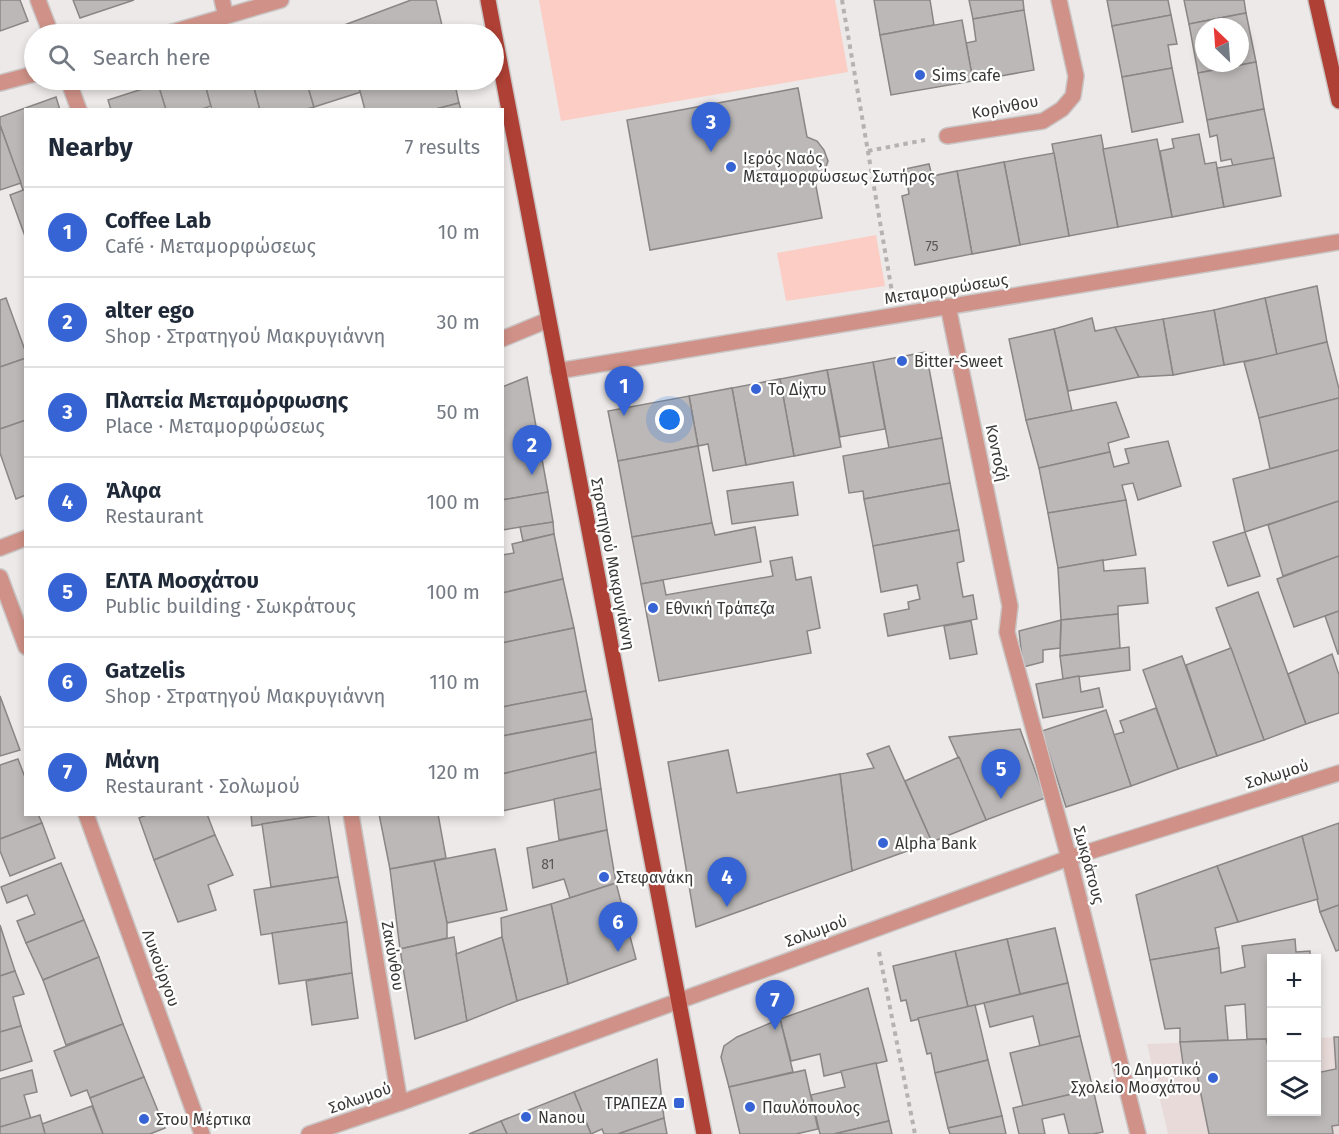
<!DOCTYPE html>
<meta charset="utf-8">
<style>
body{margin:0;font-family:"Fira Sans",sans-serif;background:#f2f2f3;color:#1f2937}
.controls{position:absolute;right:18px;bottom:18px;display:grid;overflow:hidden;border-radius:0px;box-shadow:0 3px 9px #0003}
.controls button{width:54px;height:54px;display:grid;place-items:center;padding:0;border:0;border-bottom:2px solid #e0e1e3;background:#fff;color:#1f2937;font:30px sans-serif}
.compass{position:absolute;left:1195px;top:18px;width:54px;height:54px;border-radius:50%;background:#fff;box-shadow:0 3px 9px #0003;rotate:335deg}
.you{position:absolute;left:670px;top:420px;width:21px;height:21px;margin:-15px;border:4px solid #fff;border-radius:50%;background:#1a73e8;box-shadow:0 0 0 9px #1a73e833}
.badge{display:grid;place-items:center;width:39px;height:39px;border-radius:50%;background:#3664d4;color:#fff;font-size:20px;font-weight:700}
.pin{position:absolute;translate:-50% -50px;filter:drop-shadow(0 2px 3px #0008)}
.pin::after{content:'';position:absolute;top:32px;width:21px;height:18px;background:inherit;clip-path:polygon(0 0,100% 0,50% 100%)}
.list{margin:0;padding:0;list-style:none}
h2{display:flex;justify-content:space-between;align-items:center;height:78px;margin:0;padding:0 24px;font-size:26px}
h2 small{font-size:20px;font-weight:400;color:#747a83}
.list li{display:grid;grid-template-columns:39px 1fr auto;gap:18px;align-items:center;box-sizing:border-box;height:90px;padding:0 24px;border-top:2px solid #e0e1e3}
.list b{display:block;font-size:22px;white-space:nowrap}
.list p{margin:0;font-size:20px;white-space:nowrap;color:#747a83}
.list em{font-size:20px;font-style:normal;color:#747a83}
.icon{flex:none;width:33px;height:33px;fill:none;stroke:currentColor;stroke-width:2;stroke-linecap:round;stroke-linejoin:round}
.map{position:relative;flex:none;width:1339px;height:1134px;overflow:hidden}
.search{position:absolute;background:#fff;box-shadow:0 3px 9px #0003;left:24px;top:24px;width:480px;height:66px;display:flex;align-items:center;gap:15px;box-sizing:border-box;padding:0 21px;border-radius:33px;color:#747a83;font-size:22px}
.panel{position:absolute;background:#fff;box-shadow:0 3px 9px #0003;left:24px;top:108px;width:480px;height:708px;border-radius:0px}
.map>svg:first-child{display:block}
</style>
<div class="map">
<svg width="1339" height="1134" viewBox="0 0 1339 1134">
<rect width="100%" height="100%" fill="#ede9e8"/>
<!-- built -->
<polygon fill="#e7dad8" points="1339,1037 1339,1134 1168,1134 1147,1044 1271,1039 1272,1112 1316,1112 1317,1038"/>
<!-- green -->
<g fill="#fbcdc5">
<polygon points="539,0 835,0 848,72 561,121"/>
<polygon points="876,235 885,286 786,301 777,253"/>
</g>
<!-- building -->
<g fill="#bcb8b8" stroke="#898685" stroke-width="1.5" fill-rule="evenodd">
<polygon points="0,0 20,0 28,21 0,31"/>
<polygon points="73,0 134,0 80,18"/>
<polygon points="411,0 436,0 444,34 342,34 339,27"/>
<polygon points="874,0 930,0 934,25 880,35"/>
<polygon points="969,0 1023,0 1024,10 973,19"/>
<polygon points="1107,0 1168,0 1171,15 1112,26"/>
<polygon points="1184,0 1244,0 1246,13 1189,24"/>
<polygon points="1024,10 1034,70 973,81 966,43 976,41 973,19"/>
<path d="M1246,13L1256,62L1198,73L1189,24ZM1204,27H1240V63H1204Z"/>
<polygon points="1171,15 1177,44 1168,45 1172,68 1122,77 1112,26"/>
<polygon points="962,20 973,81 891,95 880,35"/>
<polygon points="339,27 342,34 315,34"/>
<polygon points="1256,62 1264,109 1207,120 1198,73"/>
<polygon points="1172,68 1183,122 1132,132 1122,77"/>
<polygon points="173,80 204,80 211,106 199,110 166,110 158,84"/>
<polygon points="204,80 252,80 260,110 212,110"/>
<polygon points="252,80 306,80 314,107 303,110 260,110"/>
<polygon points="306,80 357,80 361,92 314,107"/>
<polygon points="357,80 454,80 459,103 432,110 365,110"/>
<polygon points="158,84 166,110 111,110 108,100"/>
<polygon points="798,88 807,137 817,141 824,150 828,161 824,173 815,181 822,218 650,250 627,120"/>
<polygon points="56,97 60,110 26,110 26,189 23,190 0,125 0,117"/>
<polygon points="459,103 461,110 432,110"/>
<polygon points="1264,109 1274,158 1233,166 1231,159 1221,161 1217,135 1210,137 1207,120"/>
<polygon points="0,125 21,183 0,190"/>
<polygon points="1199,134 1205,164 1216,162 1224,207 1172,217 1160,151 1174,148 1172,139"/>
<polygon points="1101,135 1118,227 1069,236 1052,144"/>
<polygon points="1157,139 1172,217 1118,227 1103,149"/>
<polygon points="1054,153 1069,236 1020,245 1004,162"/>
<polygon points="1274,158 1281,196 1224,207 1217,168"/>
<polygon points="1004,162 1020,245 972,254 957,171"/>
<polygon points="929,164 932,176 957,171 972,254 915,265 902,196 909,194 905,169"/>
<polygon points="26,189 26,239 10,195"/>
<polygon points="1317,286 1327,342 1277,355 1265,298"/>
<polygon points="6,298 26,353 26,358 0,367 0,300"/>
<polygon points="1265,298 1277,355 1224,365 1214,310"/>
<polygon points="1214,310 1224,365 1173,375 1163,319"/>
<polygon points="1092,318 1095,331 1115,327 1139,377 1068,391 1054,329"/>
<polygon points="1163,319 1173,375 1139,377 1115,327"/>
<polygon points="1054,329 1072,411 1026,420 1009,339"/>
<polygon points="1327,342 1339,389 1339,398 1259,418 1244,362"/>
<polygon points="926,352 942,438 889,448 873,362"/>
<polygon points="26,358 26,420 0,429 0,367"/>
<polygon points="873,362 885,429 840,437 827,370"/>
<polygon points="827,370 841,447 794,456 780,379"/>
<polygon points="527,377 548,492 502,500 502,387"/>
<polygon points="780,379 794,456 746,465 732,388"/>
<polygon points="732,388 746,465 713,471 708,444 698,446 689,396"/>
<polygon points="689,396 698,446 618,461 608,411"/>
<polygon points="1339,398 1339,450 1270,469 1259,418"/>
<polygon points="1116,402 1129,437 1108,443 1110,452 1039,468 1026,420"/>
<polygon points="26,420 26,495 16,499 0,453 0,429"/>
<polygon points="942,438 950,483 864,499 863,491 849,493 843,456"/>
<polygon points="1168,441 1181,486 1138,500 1133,483 1122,485 1126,500 1048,513 1039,468 1110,452 1114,467 1129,463 1125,449"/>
<polygon points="698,446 712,523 632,537 618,461"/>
<polygon points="1339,450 1339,501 1245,532 1233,479"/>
<polygon points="793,482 798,515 732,524 727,491"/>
<polygon points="950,483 959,530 873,546 864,499"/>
<polygon points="548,492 553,522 502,530 502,500"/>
<polygon points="1126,500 1136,555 1058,568 1048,513"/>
<polygon points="1339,501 1339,556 1283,576 1268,525"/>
<polygon points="553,522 554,534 523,541 520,527"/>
<polygon points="712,523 715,535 755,527 761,562 641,584 632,537"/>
<polygon points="959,530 964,561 957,563 963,597 973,595 977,619 888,636 884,614 909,609 908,602 920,599 917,585 881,592 873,546"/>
<polygon points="1245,532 1260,576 1228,586 1213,542"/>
<polygon points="554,534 563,579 502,593 502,555 514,553 512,544"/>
<polygon points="1339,556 1339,611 1294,627 1277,579"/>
<polygon points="792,557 796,580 811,577 820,628 807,631 811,653 659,681 641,584 663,580 666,595 773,576 770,561"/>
<polygon points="1103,560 1104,571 1145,568 1148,603 1118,606 1118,614 1061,620 1058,568"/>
<polygon points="563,579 574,628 502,643 502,593"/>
<polygon points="1258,592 1306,724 1264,740 1216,608"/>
<polygon points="1339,611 1339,654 1338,654 1325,616"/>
<polygon points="1118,614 1120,648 1060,656 1061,620"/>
<polygon points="1061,620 1060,648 1043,650 1043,662 1023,667 1019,631"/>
<polygon points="971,621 977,654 950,659 944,626"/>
<polygon points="574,628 586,691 502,707 502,643"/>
<polygon points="1129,647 1130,670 1063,679 1060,656"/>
<polygon points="1231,648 1264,740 1217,756 1186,665"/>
<polygon points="1332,654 1339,675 1339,713 1306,724 1288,674"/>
<polygon points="1182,656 1217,756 1178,769 1143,670"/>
<polygon points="1079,676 1081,692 1099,688 1103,707 1043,718 1036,684"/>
<polygon points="586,691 592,719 502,736 502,707"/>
<polygon points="0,696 20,750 0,756"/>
<polygon points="1156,708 1178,769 1131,786 1113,735 1124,732 1120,721"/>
<polygon points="1106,710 1131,786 1066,807 1042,731"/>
<polygon points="592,719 596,752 502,774 502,736"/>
<polygon points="1020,729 1045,798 986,820 949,737"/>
<polygon points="889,746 932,842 852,871 840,774 874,768 867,754"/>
<polygon points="728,750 737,793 840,774 852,871 696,927 668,762"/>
<polygon points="596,752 601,789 502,811 502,774"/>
<polygon points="959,757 986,820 932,842 905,781"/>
<polygon points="18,759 26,780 26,814 38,814 42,823 0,839 0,765"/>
<polygon points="601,789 607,830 559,840 554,799"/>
<polygon points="149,814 207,814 215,835 154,860 139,818"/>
<polygon points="251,814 327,814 252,826"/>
<polygon points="328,814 338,877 271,887 262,824"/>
<polygon points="379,814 438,814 446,858 390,869"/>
<polygon points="42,823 55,858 10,876 0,851 0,839"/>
<polygon points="1339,823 1339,905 1320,912 1302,836"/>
<polygon points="607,830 616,883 570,898 564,879 533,888 527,848"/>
<polygon points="215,835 233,875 208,885 216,910 178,922 154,860"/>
<polygon points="1302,836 1318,899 1238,922 1217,866"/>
<polygon points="495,849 507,910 447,923 434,861"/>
<polygon points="434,861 447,923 447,938 400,949 390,869"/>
<polygon points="61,863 84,920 26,943 17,921 35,914 27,895 7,903 1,887"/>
<polygon points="1217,866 1238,922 1215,928 1219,948 1150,960 1136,895"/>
<polygon points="338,877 347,922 261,935 254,890"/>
<polygon points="616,883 636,959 568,984 551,904"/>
<polygon points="551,904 568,984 517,1001 502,937 501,918"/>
<polygon points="1339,905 1339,950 1336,951 1320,912"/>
<polygon points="84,920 99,957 43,980 26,943"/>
<polygon points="347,922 352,973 279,984 272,933"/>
<polygon points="0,925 15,971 0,976"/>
<polygon points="1055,928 1068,983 1020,994 1007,939"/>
<polygon points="454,937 467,1021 415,1039 400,949"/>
<polygon points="502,937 517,1001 467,1021 456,954"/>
<polygon points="1007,939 1020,994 968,1007 955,951"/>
<polygon points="1295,939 1296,952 1310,951 1310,958 1272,958 1272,1039 1247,1039 1245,1004 1225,1006 1228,1040 1180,1042 1180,1028 1165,1029 1150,960 1219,948 1221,973 1245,967 1242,946"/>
<polygon points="955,951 968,1007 911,1021 906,1000 901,1001 893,966"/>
<polygon points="99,957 123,1024 66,1045 43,980"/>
<polygon points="15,971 24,994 13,997 21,1026 0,1032 0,976"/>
<polygon points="352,973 358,1018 312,1025 306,981"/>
<polygon points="1068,983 1080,1036 1040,1046 1033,1016 990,1027 984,1003"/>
<polygon points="868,988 887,1061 824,1076 820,1054 791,1061 780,1019"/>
<polygon points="975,1005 988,1060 935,1073 931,1053 927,1054 918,1018"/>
<polygon points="780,1019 793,1072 729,1087 721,1057 724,1046 737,1037"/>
<polygon points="123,1024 144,1077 90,1098 87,1090 71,1096 54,1051"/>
<polygon points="21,1026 32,1061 0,1071 0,1032"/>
<polygon points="1080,1036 1093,1089 1023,1106 1010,1053"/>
<polygon points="1334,1037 1339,1037 1339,1125 1332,1126 1333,1134 1209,1134 1196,1070 1184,1071 1180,1042 1266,1039 1272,1062 1272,1112 1316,1112 1316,1073 1336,1069"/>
<polygon points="657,1059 664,1118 618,1134 604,1134 602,1129 591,1134 574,1092"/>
<polygon points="988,1060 1002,1116 948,1128 935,1073"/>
<polygon points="876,1063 889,1121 834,1134 820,1134 811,1095 845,1087 841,1071"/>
<polygon points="32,1070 37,1092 24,1095 31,1119 0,1127 0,1079"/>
<polygon points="805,1070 818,1129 796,1134 740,1134 729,1087"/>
<polygon points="144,1077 165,1128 150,1134 103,1134 90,1098"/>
<polygon points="1093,1089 1103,1132 1093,1134 1069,1134 1064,1114 1042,1119 1045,1134 1019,1134 1013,1108"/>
<polygon points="574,1092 591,1134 507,1134 501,1121"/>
<polygon points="92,1106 103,1134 45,1134 42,1124"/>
<polygon points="40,1115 45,1134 0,1134 0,1127"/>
<polygon points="1002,1116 1006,1134 950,1134 948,1128"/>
<polygon points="664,1118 667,1134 618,1134"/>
<polygon points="501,1121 507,1134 469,1134"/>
<polygon points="889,1121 892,1134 834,1134"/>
</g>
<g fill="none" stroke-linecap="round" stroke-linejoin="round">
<defs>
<g id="minor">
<polyline points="38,0 51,34"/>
<polyline points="222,0 226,16"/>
<polyline points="166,34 281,0"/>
<polyline points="68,80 79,110"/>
<polyline points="0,83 34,74"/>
<polyline points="947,136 1043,121 1062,109 1073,96 1076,76 1059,0"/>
<polyline points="948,306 1010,606 1007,632 1069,858 1138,1134"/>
<polyline points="502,339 548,320"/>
<polyline points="558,371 1339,242"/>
<polyline points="0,548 26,538"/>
<polyline points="0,577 26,647"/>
<polyline points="86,814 202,1134"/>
<polyline points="351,814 400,1103"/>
<polyline points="309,1134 400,1103 1069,858 1339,773"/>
</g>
<g id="major">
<polyline points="488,0 704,1134"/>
<polyline points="1316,0 1339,101"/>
</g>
</defs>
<!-- minor casing -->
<use href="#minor" stroke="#c9c6c5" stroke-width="18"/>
<!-- major casing -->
<use href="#major" stroke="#c9c6c5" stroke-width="18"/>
<!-- path -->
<g stroke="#b5b2b1" stroke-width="4" stroke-dasharray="4.5 4.5" stroke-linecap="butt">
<polyline points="842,0 892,292"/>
<polyline points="868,151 925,140"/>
<polyline points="879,952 915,1134"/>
</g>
<!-- minor -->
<use href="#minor" stroke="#d09288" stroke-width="15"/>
<!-- major -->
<use href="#major" stroke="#af4035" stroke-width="15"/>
</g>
<!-- markers -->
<g fill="#3664d4" stroke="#fff" stroke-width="2">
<circle cx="920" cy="75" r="6"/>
<circle cx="731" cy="167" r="6"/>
<circle cx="902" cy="361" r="6"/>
<circle cx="756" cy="389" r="6"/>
<circle cx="653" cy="608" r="6"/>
<circle cx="883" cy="843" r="6"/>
<circle cx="604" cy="877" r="6"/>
<circle cx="1213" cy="1078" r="6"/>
<rect x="673" y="1097" width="12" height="12" rx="3"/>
<circle cx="750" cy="1107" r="6"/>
<circle cx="526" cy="1117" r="6"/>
<circle cx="144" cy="1119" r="6"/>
</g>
<g text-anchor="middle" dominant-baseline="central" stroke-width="4.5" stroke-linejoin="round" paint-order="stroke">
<!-- number labels -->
<g font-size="14" fill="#5a5857">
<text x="932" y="246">75</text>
<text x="548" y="864">81</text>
</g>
<!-- poi labels -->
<g font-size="16" fill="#393837" stroke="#fff" text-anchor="start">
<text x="932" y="75">Sims cafe</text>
<text x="743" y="158">Ιερός Ναός<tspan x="743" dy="18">Μεταμορφώσεως Σωτήρος</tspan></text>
<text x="914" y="361">Bitter-Sweet</text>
<text x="768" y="389">Το Δίχτυ</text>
<text x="665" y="608">Εθνική Τράπεζα</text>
<text x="895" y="843">Alpha Bank</text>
<text x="616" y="877">Στεφανάκη</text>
<text x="1201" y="1069" text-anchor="end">1ο Δημοτικό<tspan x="1201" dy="18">Σχολείο Μοσχάτου</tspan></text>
<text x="667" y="1103" text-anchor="end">ΤΡΑΠΕΖΑ</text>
<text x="762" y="1107">Παυλόπουλος</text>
<text x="538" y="1117">Nanou</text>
<text x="156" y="1119">Στου Μέρτικα</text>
</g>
<!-- street labels -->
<g font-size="16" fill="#393837" stroke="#fff">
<text transform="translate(1005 107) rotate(-11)">Κορίνθου</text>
<text transform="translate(946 289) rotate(-9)">Μεταμορφώσεως</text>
<text transform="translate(997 453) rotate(78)">Κοντοζή</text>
<text transform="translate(613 564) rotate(79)">Στρατηγού Μακρυγιάννη</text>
<text transform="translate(1277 774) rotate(-17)">Σολωμού</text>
<text transform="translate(1089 865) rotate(75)">Σωκράτους</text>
<text transform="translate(816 931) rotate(-20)">Σολωμού</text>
<text transform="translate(393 956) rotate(80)">Ζακύνθου</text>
<text transform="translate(161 968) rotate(70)">Λυκούργου</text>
<text transform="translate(360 1098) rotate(-19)">Σολωμού</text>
</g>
</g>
</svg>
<div class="controls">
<button>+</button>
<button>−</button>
<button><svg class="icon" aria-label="layers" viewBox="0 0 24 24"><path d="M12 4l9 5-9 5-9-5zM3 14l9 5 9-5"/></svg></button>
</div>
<svg class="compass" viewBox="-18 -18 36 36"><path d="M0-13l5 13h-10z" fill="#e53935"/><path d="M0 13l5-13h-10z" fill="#747a83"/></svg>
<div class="you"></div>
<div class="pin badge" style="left:624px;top:416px">1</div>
<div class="pin badge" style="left:532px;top:475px">2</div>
<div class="pin badge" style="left:711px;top:152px">3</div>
<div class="pin badge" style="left:727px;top:907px">4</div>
<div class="pin badge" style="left:1001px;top:799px">5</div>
<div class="pin badge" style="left:618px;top:952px">6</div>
<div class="pin badge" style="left:775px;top:1030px">7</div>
<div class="search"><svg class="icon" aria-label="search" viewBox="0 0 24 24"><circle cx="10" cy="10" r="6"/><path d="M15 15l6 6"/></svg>Search here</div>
<section class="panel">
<h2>Nearby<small>7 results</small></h2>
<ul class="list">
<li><span class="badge">1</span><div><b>Coffee Lab</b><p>Café · Μεταμορφώσεως</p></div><em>10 m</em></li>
<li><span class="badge">2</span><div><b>alter ego</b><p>Shop · Στρατηγού Μακρυγιάννη</p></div><em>30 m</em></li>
<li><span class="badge">3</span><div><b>Πλατεία Μεταμόρφωσης</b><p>Place · Μεταμορφώσεως</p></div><em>50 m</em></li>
<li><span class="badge">4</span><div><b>Άλφα</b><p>Restaurant</p></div><em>100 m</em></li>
<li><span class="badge">5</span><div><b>ΕΛΤΑ Μοσχάτου</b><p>Public building · Σωκράτους</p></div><em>100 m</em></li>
<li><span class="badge">6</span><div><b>Gatzelis</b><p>Shop · Στρατηγού Μακρυγιάννη</p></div><em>110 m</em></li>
<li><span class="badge">7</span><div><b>Μάνη</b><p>Restaurant · Σολωμού</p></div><em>120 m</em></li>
</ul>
</section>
</div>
